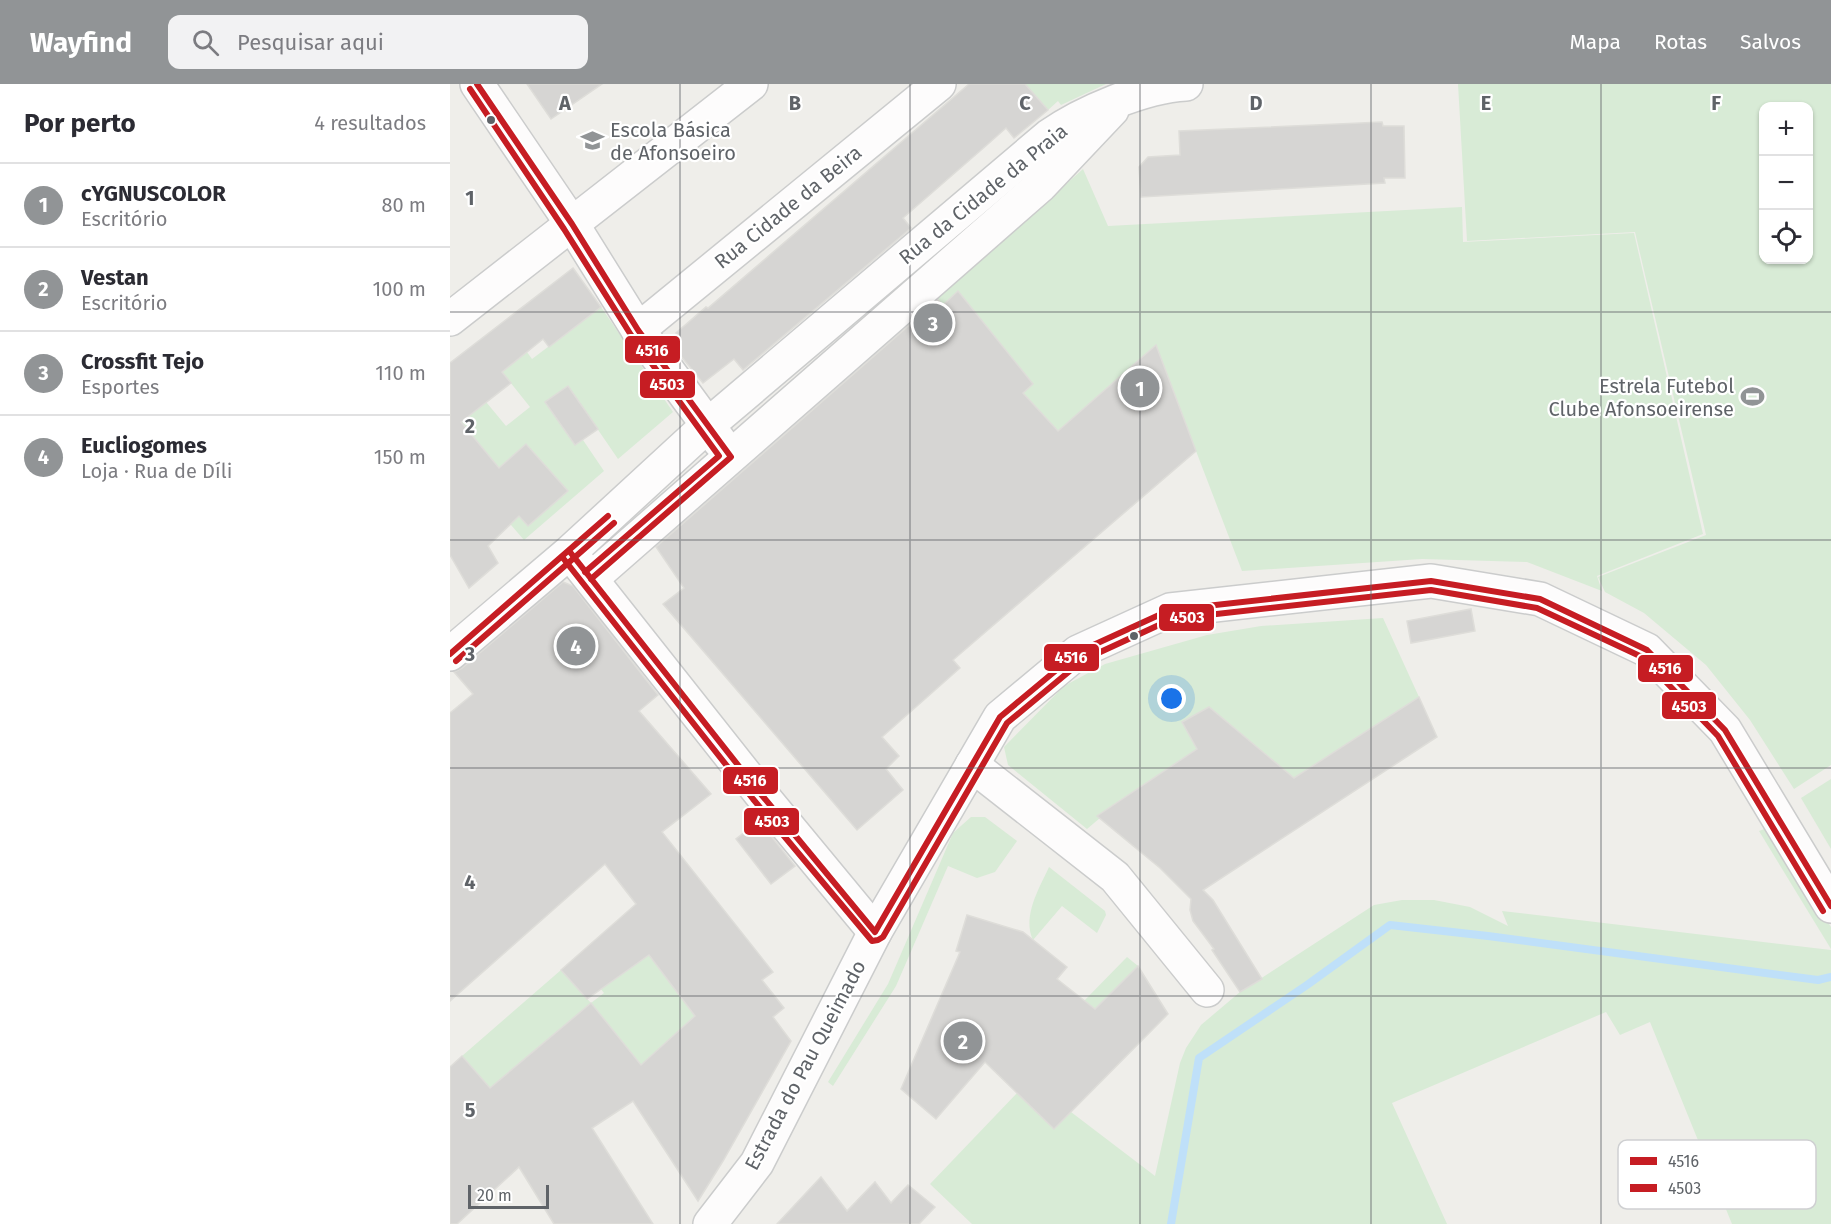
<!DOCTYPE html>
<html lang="pt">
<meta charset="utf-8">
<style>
body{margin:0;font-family:"Fira Sans",sans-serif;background:#f2f2f3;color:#2b2b33}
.controls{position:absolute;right:18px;top:18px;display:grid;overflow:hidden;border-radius:12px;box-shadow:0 2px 4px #0004}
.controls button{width:54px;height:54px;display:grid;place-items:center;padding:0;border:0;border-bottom:2px solid #e1e1e2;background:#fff;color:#2b2b33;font:30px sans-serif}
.scale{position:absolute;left:18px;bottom:15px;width:81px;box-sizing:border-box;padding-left:6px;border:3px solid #5f6368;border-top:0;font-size:16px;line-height:21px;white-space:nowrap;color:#5f6368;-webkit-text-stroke:4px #fff;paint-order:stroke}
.you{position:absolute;left:722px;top:615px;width:21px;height:21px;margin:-15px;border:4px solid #fff;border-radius:50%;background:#1a73e8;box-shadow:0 0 0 9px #1a73e833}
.badge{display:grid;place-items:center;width:39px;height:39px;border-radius:50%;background:#919496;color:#fff;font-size:20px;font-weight:700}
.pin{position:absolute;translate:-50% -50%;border:3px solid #fff;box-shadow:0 2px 6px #0006}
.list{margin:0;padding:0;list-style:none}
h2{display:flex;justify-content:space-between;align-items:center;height:78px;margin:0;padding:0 24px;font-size:26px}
h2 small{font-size:20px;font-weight:400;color:#7c7c81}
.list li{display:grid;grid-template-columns:39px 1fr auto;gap:18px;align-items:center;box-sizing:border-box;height:84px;padding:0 24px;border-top:2px solid #e1e1e2}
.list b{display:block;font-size:22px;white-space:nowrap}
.list p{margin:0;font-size:20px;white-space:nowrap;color:#7c7c81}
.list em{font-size:20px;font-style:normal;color:#7c7c81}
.icon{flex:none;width:33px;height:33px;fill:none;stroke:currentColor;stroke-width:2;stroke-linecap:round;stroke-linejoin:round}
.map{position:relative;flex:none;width:1381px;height:1140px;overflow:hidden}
header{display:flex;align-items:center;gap:36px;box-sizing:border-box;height:84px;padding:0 30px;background:#919496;color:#fff}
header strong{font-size:28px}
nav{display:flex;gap:33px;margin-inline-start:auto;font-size:21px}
.search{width:420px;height:54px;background:#f2f2f3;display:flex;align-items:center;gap:15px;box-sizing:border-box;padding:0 21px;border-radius:12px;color:#7c7c81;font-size:22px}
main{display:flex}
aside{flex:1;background:#fff}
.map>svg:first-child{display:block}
</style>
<header>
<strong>Wayfind</strong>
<div class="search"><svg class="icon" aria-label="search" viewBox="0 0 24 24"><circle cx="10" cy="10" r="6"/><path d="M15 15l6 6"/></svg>Pesquisar aqui</div>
<nav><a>Mapa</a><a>Rotas</a><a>Salvos</a></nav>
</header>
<main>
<aside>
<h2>Por perto<small>4 resultados</small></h2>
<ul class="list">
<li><span class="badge">1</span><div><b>cYGNUSCOLOR</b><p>Escritório</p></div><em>80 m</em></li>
<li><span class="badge">2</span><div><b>Vestan</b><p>Escritório</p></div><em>100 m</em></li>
<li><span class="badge">3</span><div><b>Crossfit Tejo</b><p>Esportes</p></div><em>110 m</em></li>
<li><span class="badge">4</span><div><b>Eucliogomes</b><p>Loja · Rua de Díli</p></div><em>150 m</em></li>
</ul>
</aside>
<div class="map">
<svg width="1381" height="1140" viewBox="0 0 1381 1140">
<rect width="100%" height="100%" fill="#efeeea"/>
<!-- green -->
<g fill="#d8ebd6" fill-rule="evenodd">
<polygon points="575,0 656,0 611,21 608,17 598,26"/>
<path d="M1008,0H1381V681L1344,705L1300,636L1256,581L1194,529L1155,508L1148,493L1256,451L1185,148L1017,157ZM1314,22H1358V176H1314Z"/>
<polygon points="633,85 658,142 1012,123 1013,158 1184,149 1253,450 1147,492 1152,507 1077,478 972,475 792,487 746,367 608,347 487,214"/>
<path d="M151,223L223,328L168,375L118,302L96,318L125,361L133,356L154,387L74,456L7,379L30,362L23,353L0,369V345L11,336L3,325L27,307L56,342L80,323L52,288L77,268L82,275ZM76,360L118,407L78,441L36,395Z"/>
<polygon points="933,534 969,613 844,694 759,623 732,638 747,665 648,731 650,734 637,745 558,681 554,663 614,602 655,580 757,551 811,542"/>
<polygon points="1381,695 1381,765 1351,714"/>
<polygon points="521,733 535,733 567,757 545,788 527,794 498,782 446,902 383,1002 378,998 438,900 503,749"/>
<polygon points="1317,744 1381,843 1381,865 1309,747"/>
<path d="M599,783L655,827L656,831L647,849L612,822L583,856C572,832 589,805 599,783Z"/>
<polygon points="952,816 984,816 1020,823 1058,842 1052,827 1381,866 1381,1140 1282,1140 1200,938 1170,951 1156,928 942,1019 997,1140 522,1140 480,1100 567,1009 604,1045 621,1028 705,1092 730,979 736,964 751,941 790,908 924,821"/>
<polygon points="199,871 245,932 213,961 285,1054 273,1077 234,1053 199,1000 189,978 141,919 0,1040 0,1015 28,991 12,972 111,886 141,919 154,909 138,889"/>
<polygon points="677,873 688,882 645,925 634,917"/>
</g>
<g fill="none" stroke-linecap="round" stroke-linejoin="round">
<!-- stream -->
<polyline stroke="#bfe0f9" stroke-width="8" points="721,1140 749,974 857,901 940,841 1038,852 1368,896 1381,893"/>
</g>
<!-- building -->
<g fill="#d6d5d3" stroke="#deddd9" stroke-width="1.5">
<polygon points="77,0 152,0 101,35"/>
<polygon points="519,0 575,0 598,26 564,54 556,44 538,60 453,134 461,144 293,286 284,275 253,299 221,260 230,252 226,249 256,223 258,224"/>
<polygon points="932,38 933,42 954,42 955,94 934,94 935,99 691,113 689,83 698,73 730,71 729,47"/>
<polygon points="123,184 151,223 99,263 93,255 52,288 61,299 11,338 49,384 76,360 118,407 78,442 69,432 38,462 48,479 19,504 0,471 0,279"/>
<polygon points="508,207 583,300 573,309 608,347 706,261 746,367 503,576 510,584 432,653 449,672 436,685 453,706 407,746 213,520 234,504 206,463 488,216 493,221"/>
<polygon points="118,302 148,345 125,361 95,318"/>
<polygon points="113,498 123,502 208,611 189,627 261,710 212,748 323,888 312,896 334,924 323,933 341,957 273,1077 248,1117 183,1017 142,1044 203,1140 104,1140 69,1083 7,1140 0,1140 0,983 12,972 40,1004 141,919 191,981 245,932 199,871 137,915 111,886 186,820 155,780 0,917 0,629 23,610 4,588 12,584"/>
<polygon points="1021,525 1025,547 961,559 957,537"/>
<polygon points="969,613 987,653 753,806 763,816 812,895 790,908 762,866 764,865 743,837 740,826 741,815 710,784 647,732 747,665 732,638 759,623 844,694"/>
<polygon points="309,737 345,782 321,800 286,755"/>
<polygon points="517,831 573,848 617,883 607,895 645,925 688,882 718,930 604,1045 535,978 486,1035 451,1005 510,868 506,867"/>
<polygon points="371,1093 397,1127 425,1098 441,1119 458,1101 485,1123 469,1140 327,1140"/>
</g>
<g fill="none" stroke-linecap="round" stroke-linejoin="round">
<defs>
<g id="minor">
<polyline points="27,0 122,140 188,246 270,358"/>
<polyline points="0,235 301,0"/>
<polyline points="188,246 489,0"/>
<polyline points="128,479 310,709 425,848"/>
<polyline points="141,495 591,101 662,26"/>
<path d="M0,570L120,468L258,341L599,52C633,28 695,2 736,0"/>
<polyline points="522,681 665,793 757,906"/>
<polyline points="260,1140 307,1079 425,848 550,633 628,568 720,526 981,497 1090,515 1197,566 1275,646 1381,822"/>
</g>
</defs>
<!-- minor casing -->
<use href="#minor" stroke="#cbcccc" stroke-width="36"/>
<!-- minor -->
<use href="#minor" stroke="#fdfcfc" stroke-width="33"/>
<defs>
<g id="bus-1">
<polyline points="27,0 122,140 188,246 281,373 141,495"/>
<polyline points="120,468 310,709 425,848 550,633 628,568 720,526 981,497 1090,515 1197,566 1275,646 1381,822"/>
<polyline points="0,570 158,432"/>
</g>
<g id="bus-2">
<polyline points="20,5 114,145 181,251 269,372 135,488"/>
<polyline points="113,474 303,715 422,857 428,856 433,853 557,639 633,576 722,535 981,506 1087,524 1192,573 1268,652 1373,827"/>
<polyline points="6,577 164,439"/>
</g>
</defs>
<!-- bus-1 casing -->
<use href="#bus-1" stroke="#fff" stroke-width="10"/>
<!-- bus-2 casing -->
<use href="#bus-2" stroke="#fff" stroke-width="10"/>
<!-- bus-1 -->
<use href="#bus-1" stroke="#c61d23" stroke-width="6"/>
<!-- bus-2 -->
<use href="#bus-2" stroke="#c61d23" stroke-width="6"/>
</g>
<!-- grid -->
<path fill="none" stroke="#5f6368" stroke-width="1.5" stroke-opacity="0.55" d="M230,0V1140M460,0V1140M690,0V1140M921,0V1140M1151,0V1140M0,228H1381M0,456H1381M0,684H1381M0,912H1381"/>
<!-- icons -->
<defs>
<symbol id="school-bare" viewBox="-9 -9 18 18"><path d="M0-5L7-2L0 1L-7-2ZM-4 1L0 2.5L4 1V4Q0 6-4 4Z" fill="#919496" stroke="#fff" stroke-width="2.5" paint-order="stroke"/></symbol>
<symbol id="stadium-bare" viewBox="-9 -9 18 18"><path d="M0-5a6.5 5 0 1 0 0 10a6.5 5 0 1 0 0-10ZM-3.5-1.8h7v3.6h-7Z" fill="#919496" stroke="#fff" stroke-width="2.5" paint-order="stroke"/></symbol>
</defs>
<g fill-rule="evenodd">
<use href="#school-bare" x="126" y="40" width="33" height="33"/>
<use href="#stadium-bare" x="1286" y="296" width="33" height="33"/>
</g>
<!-- markers -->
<g fill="#5f6368" stroke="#fff" stroke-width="2">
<circle cx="41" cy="36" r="5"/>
<circle cx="684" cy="552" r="5"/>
</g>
<g text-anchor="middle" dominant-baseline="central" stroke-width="4.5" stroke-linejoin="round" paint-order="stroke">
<!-- poi labels -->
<g font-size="20" fill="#5f6368" stroke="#fff" text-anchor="start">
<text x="160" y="46">Escola Básica<tspan x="160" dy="23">de Afonsoeiro</tspan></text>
<text x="1284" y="302" text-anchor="end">Estrela Futebol<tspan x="1284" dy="23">Clube Afonsoeirense</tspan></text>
</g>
<!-- street labels -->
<g font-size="20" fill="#5f6368" stroke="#fff">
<text transform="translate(533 110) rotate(-39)">Rua da Cidade da Praia</text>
<text transform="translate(338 123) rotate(-39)">Rua Cidade da Beira</text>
<text transform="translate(355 981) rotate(-62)">Estrada do Pau Queimado</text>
</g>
</g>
<!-- legend -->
<rect x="1168" y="1056" width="198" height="69" rx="9" fill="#fff" stroke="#cfd0d2" stroke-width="1.5"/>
<rect x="1180" y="1073" width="27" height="8" fill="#c61d23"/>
<rect x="1180" y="1100" width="27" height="8" fill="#c61d23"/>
<g font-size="16" fill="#5f6368">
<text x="1218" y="1083">4516</text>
<text x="1218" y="1110">4503</text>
</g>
<g font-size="20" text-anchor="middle" font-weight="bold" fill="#5f6368" stroke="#fff" stroke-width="4.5" stroke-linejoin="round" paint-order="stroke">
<text x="115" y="26">A</text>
<text x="345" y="26">B</text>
<text x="575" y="26">C</text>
<text x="806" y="26">D</text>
<text x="1036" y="26">E</text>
<text x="1266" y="26">F</text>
<text x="20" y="121">1</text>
<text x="20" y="349">2</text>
<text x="20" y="577">3</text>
<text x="20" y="805">4</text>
<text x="20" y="1033">5</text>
</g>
<g stroke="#fff" stroke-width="2">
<rect x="174" y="251" width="57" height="29" rx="6" fill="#c61d23"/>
<rect x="189" y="286" width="57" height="29" rx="6" fill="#c61d23"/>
<rect x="708" y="519" width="57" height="29" rx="6" fill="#c61d23"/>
<rect x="593" y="559" width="57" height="29" rx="6" fill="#c61d23"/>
<rect x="1187" y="570" width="57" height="29" rx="6" fill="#c61d23"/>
<rect x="1211" y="607" width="56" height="29" rx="6" fill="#c61d23"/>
<rect x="272" y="682" width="57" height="29" rx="6" fill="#c61d23"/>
<rect x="293" y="723" width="57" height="29" rx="6" fill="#c61d23"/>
</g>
<g font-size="16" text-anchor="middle" font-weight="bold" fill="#fff">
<text x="202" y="272">4516</text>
<text x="217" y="306">4503</text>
<text x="737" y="539">4503</text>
<text x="621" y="579">4516</text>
<text x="1215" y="590">4516</text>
<text x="1239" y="628">4503</text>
<text x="300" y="702">4516</text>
<text x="322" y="743">4503</text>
</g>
</svg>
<div class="controls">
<button>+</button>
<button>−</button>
<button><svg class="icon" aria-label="locate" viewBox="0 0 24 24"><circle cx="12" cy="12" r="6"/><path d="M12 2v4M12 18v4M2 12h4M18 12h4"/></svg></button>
</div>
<div class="scale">20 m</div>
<div class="you"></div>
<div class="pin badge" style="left:690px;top:304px">1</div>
<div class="pin badge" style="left:513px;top:957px">2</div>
<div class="pin badge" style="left:483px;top:239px">3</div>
<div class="pin badge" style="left:126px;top:562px">4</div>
</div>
</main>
